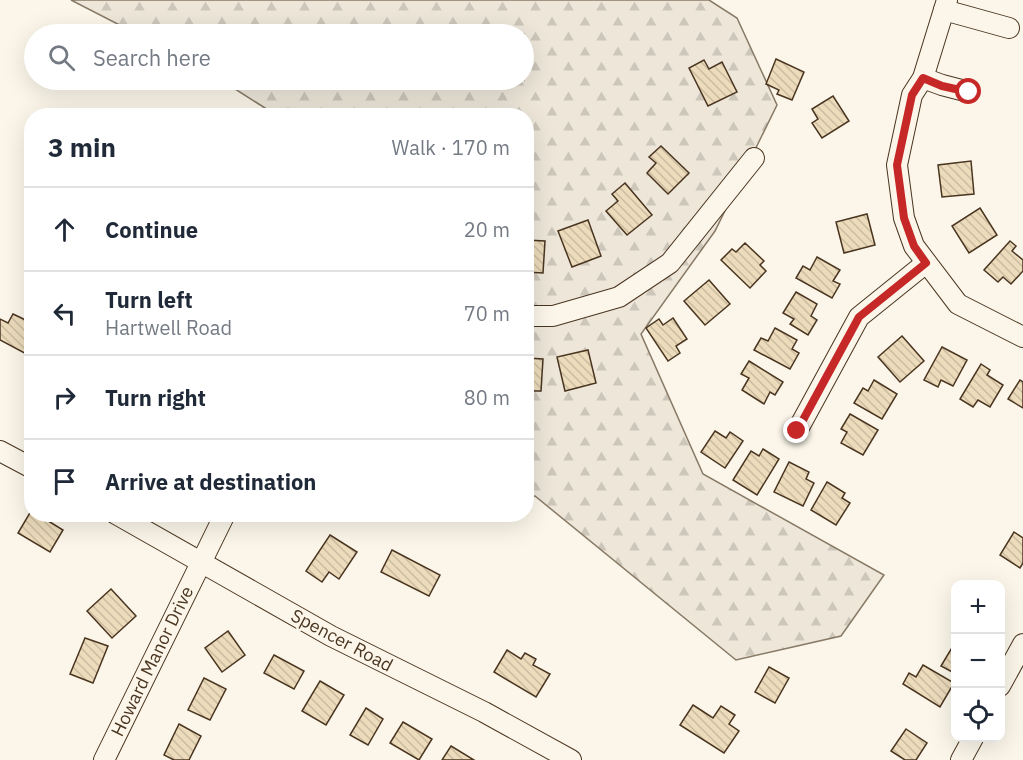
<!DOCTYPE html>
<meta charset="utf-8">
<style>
body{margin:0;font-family:"IBM Plex Sans",sans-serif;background:#f2f2f3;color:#1f2937}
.controls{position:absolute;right:18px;bottom:18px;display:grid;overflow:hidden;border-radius:12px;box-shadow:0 6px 24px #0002}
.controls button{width:54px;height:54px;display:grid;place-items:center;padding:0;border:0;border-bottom:2px solid #e0e1e3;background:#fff;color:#1f2937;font:30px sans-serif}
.stop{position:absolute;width:18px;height:18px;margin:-14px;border:4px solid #c62828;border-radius:50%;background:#fff}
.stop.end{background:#c62828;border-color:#fff;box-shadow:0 2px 6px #0008}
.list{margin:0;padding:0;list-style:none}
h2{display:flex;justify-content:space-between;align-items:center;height:78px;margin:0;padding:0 24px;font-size:26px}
h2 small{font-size:20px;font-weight:400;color:#747a83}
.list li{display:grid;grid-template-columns:39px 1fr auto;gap:18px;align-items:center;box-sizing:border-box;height:84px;padding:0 24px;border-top:2px solid #e0e1e3}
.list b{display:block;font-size:22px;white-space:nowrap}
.list p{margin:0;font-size:20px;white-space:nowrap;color:#747a83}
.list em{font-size:20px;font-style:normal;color:#747a83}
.icon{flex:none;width:33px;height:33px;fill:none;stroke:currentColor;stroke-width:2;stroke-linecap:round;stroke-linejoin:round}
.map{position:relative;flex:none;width:1023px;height:760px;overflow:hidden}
.search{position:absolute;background:#fff;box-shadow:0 6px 24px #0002;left:24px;top:24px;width:510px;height:66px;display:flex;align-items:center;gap:15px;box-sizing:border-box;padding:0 21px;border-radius:33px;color:#747a83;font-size:22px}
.panel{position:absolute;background:#fff;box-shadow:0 6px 24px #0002;left:24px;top:108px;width:510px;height:414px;border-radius:24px}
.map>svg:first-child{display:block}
</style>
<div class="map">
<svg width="1023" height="760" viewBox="0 0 1023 760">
<defs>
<pattern id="forest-firs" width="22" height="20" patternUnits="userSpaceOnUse" patternTransform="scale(1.5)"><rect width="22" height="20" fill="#ede6d9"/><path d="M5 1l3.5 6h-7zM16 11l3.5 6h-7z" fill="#cdc6ba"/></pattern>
<pattern id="building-back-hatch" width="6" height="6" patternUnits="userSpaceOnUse" patternTransform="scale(1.5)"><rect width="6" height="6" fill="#ecdcbc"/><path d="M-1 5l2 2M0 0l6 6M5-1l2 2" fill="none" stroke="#ccbda1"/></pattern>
</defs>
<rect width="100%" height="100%" fill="#fbf6e9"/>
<!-- forest -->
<polygon fill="url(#forest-firs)" stroke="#887966" stroke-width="1.5" points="71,0 709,0 737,18 777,105 715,231 641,334 703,474 884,575 841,636 736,660 535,496 527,497 526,116 276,115 221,80 524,80 524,34 137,34"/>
<!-- building -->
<g fill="url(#building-back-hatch)" stroke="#4a3520" stroke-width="1.5">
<polygon points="776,59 804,72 792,100 777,94 779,90 766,84"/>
<polygon points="704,60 709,69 722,62 737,92 708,106 689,68"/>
<polygon points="833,96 849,121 822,138 812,123 818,119 812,109"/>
<polygon points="661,146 689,173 668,194 647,173 656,163 649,157"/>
<polygon points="971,161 974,194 942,197 938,165"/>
<polygon points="625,183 652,215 627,235 606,211 618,201 612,194"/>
<polygon points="980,208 997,235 969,253 952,226"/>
<polygon points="867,214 875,245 844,253 836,222"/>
<polygon points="588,220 601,256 572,267 558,231"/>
<polygon points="526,240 545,241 543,273 526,272"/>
<polygon points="1010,241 1016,246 1012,251 1023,260 1023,271 1011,284 1003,277 998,282 984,270"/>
<polygon points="745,243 764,261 760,265 766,271 750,288 721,260 732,249 736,252"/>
<polygon points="817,257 840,270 833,281 840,284 832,298 796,278 803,266 810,270"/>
<polygon points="709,280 730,304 705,325 684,301"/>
<polygon points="796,292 817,304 811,316 817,320 808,335 790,324 794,319 783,313"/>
<polygon points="13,314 32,323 32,357 0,340 0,319 8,323"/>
<polygon points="673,318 687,339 676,346 680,353 668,361 646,328 659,319 663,325"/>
<polygon points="775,328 797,340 792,349 799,353 790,369 754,350 761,338 768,341"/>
<polygon points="902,336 924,361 900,382 878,357"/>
<polygon points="942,347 967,360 953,386 941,380 938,387 924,380"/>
<polygon points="588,350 596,383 565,391 557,357"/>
<polygon points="526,358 543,359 541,391 526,391"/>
<polygon points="749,361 783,382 775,395 770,392 764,404 742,390 749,378 741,374"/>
<polygon points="981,364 990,370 987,375 1003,385 990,407 978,400 973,407 960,399"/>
<polygon points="874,380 897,394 882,419 854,403 863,388 868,391"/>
<polygon points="1020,380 1023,382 1023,408 1008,399"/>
<polygon points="850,414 878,430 863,455 841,443 847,432 841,429"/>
<polygon points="715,431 726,438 730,432 743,441 725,468 701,452"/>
<polygon points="763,449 779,459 757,495 733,480 751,451 759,456"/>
<polygon points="789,462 809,472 806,479 814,483 803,506 774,492"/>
<polygon points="827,482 845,493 842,498 850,503 836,525 811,510"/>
<polygon points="31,511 32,514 37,514 63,530 50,552 18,533"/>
<polygon points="1014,532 1023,538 1023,563 1020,568 1000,555"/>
<polygon points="330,535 357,552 339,579 329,572 322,582 306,571"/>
<polygon points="392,550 440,575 429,596 381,572"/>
<polygon points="111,589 136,616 112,638 87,611"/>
<polygon points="228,631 245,655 222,672 205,648"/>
<polygon points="85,638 108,646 93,683 70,674"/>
<polygon points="956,641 956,674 941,666"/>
<polygon points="507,650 521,659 525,653 536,659 533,665 550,674 536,697 494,672"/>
<polygon points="274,655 304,671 294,689 264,673"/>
<polygon points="923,665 954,683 940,707 903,684 909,673 916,677"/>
<polygon points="769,667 789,678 775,703 755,692"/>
<polygon points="204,678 226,689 210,720 188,710"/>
<polygon points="320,681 344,695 326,725 302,711"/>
<polygon points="693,705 713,718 721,706 735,715 729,724 739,731 724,753 680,725"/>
<polygon points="366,708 383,719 368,745 350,735"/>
<polygon points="403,722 432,739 419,760 390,743"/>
<polygon points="179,724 201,736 189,760 174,760 164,755"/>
<polygon points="906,729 927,743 916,760 905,760 891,751"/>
<polygon points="451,746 474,760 442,760"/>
</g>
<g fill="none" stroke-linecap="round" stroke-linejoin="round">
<defs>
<g id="minor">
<polyline points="947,0 923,78 912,95 897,165 904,218 914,246 958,304 1023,337"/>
<polyline points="944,10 1009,28"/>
<polyline points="923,78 942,85 969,92"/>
<polyline points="526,316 553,316 619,297 670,263 754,158"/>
<polyline points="797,431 859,317 926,263"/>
<polyline points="0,451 32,468"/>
<polyline points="116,514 331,636 484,712 571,760"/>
<polyline points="1000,686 1023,644"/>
<polyline points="104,760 225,514"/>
<polyline points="961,760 973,738"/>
</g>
</defs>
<!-- minor casing -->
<use href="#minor" stroke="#4a3520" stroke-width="22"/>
<!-- minor -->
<use href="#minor" stroke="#fbf6e9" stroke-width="20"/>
</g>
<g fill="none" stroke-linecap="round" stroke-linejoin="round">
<!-- route -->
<polyline stroke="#c62828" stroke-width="8" points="797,431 859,317 926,263 914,246 904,218 897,165 912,95 923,78 942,86 969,92"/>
</g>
<g text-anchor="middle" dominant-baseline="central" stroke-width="4.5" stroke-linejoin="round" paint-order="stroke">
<!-- street labels -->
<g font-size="18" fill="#4a3520" stroke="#fbf6e9">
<text transform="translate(342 640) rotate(28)">Spencer Road</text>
<text transform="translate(152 661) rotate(-64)">Howard Manor Drive</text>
</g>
</g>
</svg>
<div class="controls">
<button>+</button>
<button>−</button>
<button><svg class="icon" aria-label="locate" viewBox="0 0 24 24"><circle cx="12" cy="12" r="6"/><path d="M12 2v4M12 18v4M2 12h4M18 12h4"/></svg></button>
</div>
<div class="stop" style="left:969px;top:92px"></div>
<div class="stop end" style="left:797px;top:431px"></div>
<div class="search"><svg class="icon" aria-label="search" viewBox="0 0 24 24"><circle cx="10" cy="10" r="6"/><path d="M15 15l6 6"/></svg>Search here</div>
<section class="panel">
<h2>3 min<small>Walk · 170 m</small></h2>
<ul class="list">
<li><svg class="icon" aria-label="ahead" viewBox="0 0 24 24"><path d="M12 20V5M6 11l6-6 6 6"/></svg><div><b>Continue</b></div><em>20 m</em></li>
<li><svg class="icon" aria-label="left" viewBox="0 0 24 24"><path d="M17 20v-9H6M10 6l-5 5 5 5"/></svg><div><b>Turn left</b><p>Hartwell Road</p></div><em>70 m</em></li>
<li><svg class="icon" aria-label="right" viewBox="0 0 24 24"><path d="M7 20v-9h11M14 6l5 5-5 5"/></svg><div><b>Turn right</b></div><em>80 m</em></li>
<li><svg class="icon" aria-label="arrive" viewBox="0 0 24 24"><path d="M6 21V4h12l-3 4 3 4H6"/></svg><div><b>Arrive at destination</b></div></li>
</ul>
</section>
</div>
